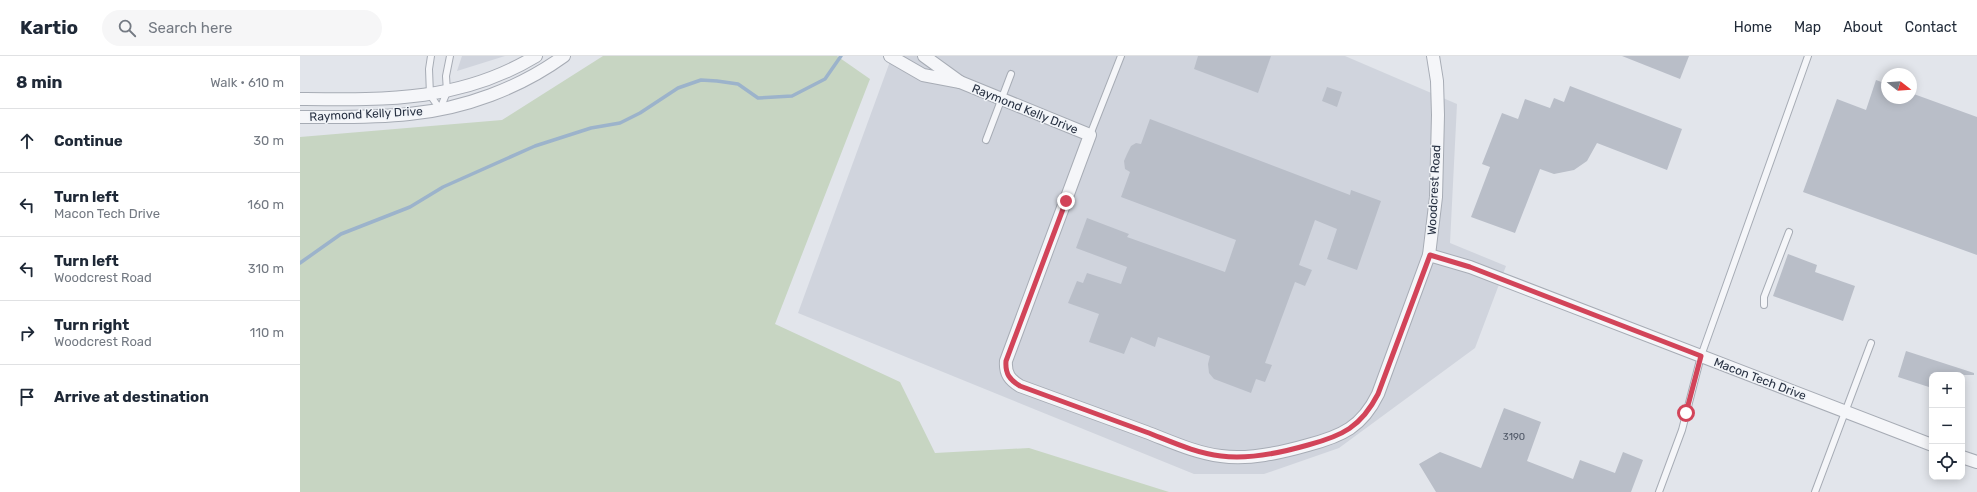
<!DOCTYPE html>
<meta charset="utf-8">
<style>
body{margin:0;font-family:Rubik,sans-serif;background:#f6f6f7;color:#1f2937}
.controls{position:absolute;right:12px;bottom:12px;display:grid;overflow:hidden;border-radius:8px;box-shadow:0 2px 10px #0003}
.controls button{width:36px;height:36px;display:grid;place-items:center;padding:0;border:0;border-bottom:1px solid #e0e1e3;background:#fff;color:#1f2937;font:20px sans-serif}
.compass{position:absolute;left:1581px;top:12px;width:36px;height:36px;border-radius:50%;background:#fff;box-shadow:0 2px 10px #0003;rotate:107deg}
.stop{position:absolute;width:12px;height:12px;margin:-9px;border:3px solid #d24459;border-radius:50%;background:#fff}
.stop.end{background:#d24459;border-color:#fff;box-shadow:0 1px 4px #0008}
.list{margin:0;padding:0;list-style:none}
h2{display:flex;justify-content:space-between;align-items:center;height:52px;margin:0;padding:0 16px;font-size:17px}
h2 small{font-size:13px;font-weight:400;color:#747a83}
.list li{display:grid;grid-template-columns:26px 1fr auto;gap:12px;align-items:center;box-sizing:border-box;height:64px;padding:0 16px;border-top:1px solid #e0e1e3}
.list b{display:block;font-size:15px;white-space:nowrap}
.list p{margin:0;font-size:13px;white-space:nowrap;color:#747a83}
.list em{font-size:13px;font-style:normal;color:#747a83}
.icon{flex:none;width:22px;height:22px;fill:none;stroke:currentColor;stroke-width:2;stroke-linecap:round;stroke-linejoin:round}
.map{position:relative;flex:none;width:1677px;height:436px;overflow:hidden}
header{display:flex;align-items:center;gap:24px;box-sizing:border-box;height:56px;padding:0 20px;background:#fff;border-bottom:1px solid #e0e1e3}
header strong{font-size:19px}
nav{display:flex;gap:22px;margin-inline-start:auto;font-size:14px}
.search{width:280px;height:36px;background:#f6f6f7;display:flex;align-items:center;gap:10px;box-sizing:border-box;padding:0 14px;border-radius:22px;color:#747a83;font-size:15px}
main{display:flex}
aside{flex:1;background:#fff}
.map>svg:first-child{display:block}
</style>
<header>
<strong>Kartio</strong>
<div class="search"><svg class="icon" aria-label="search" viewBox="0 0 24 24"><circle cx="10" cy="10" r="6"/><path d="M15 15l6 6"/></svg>Search here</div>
<nav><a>Home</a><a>Map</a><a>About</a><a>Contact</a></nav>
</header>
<main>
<aside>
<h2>8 min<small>Walk · 610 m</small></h2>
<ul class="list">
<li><svg class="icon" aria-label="ahead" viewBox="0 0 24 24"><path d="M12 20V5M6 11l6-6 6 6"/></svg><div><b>Continue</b></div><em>30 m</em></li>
<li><svg class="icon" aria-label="left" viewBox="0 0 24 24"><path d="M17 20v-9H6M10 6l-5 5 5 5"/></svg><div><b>Turn left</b><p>Macon Tech Drive</p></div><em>160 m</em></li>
<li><svg class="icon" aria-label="left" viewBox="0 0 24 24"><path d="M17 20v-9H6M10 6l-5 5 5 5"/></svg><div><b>Turn left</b><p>Woodcrest Road</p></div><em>310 m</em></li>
<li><svg class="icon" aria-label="right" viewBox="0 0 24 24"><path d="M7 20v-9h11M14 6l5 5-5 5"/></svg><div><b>Turn right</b><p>Woodcrest Road</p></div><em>110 m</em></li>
<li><svg class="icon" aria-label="arrive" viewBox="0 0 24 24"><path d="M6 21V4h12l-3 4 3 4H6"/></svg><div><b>Arrive at destination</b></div></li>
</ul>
</aside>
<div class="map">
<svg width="1677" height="436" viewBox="0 0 1677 436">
<rect width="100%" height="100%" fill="#e2e5eb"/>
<!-- built -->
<g fill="#d0d4dd">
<polygon points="162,0 205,0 157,15"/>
<polygon points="592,0 1045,0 1157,48 1150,187 1206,210 1175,292 1039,392 964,418 894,418 498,257"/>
</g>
<!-- green -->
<polygon fill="#c7d5c2" points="303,0 537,0 570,23 475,268 600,326 635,397 729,392 869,436 0,436 0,81 202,64"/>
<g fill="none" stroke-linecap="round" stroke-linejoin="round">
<!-- stream -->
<polyline stroke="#9cb3cb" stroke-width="3.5" points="0,207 41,178 110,151 143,131 235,90 291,72 320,67 340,57 378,32 401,24 417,25 438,28 458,42 492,40 525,23 541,0"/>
</g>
<!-- building -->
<g fill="#b9bec8">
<polygon points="898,0 971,0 958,37 894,13"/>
<polygon points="1322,0 1389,0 1380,23"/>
<polygon points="1576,24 1587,28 1587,42 1611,42 1611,37 1677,61 1677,199 1503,136 1537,43 1566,54"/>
<polygon points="1270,30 1382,73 1367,114 1297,87 1287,105 1274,114 1254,118 1240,113 1215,177 1171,161 1190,111 1182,108 1202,57 1218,63 1225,43 1250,52 1254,42 1264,46"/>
<polygon points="1027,31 1042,36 1037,51 1022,45"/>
<polygon points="850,63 1050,139 1051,134 1081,145 1057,214 1027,203 1037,173 1015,164 999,209 1012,214 1005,230 995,226 965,307 972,309 965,326 956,323 951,337 914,323 909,317 908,308 910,300 858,281 855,291 831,281 824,298 789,286 799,258 768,247 777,225 783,227 787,217 821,228 827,211 776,192 787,162 829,178 827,181 925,216 936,184 821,141 830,116 825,113 824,105 827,98 831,90 836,87 841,88"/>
<polygon points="1488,198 1517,209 1515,216 1555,230 1543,265 1473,240"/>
<polygon points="1606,295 1674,317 1674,319 1632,319 1632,332 1598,321"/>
<polygon points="1204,352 1241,366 1227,405 1273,423 1280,404 1315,417 1323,396 1343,404 1331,436 1136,436 1119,408 1140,396 1181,412"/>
</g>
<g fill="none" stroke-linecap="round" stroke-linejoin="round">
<defs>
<g id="service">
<polyline points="131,0 129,13 130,39 140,53 147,36 146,20 150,0"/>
<polyline points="790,79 821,0"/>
<polyline points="686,84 711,18"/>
<polyline points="1464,249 1464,241 1489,176"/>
<polyline points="1359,436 1382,374 1401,300 1508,0"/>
<polyline points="1515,436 1571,287"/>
</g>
<g id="minor">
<polyline points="590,0 623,19 660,26 624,0"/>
<path d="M660,26L790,79L706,305C705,318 710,324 720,330C762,345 804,361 846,376C870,385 895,397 921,400C949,404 980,397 1008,389C1042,380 1062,371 1078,338L1129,199L1136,141L1138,59L1137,25L1133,0"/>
<path d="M0,43C85,44 160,46 236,0"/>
<path d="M0,61C36,61 74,62 109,58C164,53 220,32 264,0"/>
<polyline points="1129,199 1170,211 1632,389"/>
<polyline points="1662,401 1677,406"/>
</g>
</defs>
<!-- service casing -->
<use href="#service" stroke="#a7acb5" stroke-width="8"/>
<!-- minor casing -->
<use href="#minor" stroke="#a7acb5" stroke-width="14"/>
<!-- service -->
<use href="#service" stroke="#f5f6f9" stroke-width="6"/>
<!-- minor -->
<use href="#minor" stroke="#f5f6f9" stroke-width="12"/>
</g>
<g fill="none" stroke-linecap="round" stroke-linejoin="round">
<!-- route -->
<path stroke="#d24459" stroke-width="5" d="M766,145L706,305C705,318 710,324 720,330C762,345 804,361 846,376C870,385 895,397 921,400C949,404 980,397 1008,389C1042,380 1061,371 1078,338L1130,199L1170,211L1401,300L1386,357"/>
</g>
<g text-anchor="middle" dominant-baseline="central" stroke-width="3" stroke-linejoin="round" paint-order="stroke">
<!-- number labels -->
<g font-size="10" fill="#4d5564">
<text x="1214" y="381">3190</text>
</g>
<!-- street labels -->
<g font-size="12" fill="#293243" stroke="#f1f4f8">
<text transform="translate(725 53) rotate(22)">Raymond Kelly Drive</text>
<text transform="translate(66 58) rotate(-3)">Raymond Kelly Drive</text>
<text transform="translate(1134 134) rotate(-87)">Woodcrest Road</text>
<text transform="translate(1460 323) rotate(21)">Macon Tech Drive</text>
</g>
</g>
</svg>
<div class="controls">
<button>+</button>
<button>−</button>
<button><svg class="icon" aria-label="locate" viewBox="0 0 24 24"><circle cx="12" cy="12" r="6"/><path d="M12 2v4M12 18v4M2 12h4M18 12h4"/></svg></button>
</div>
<svg class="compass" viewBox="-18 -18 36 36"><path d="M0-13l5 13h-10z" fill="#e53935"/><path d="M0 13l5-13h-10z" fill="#747a83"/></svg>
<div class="stop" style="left:1386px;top:357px"></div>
<div class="stop end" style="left:766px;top:145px"></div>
</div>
</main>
